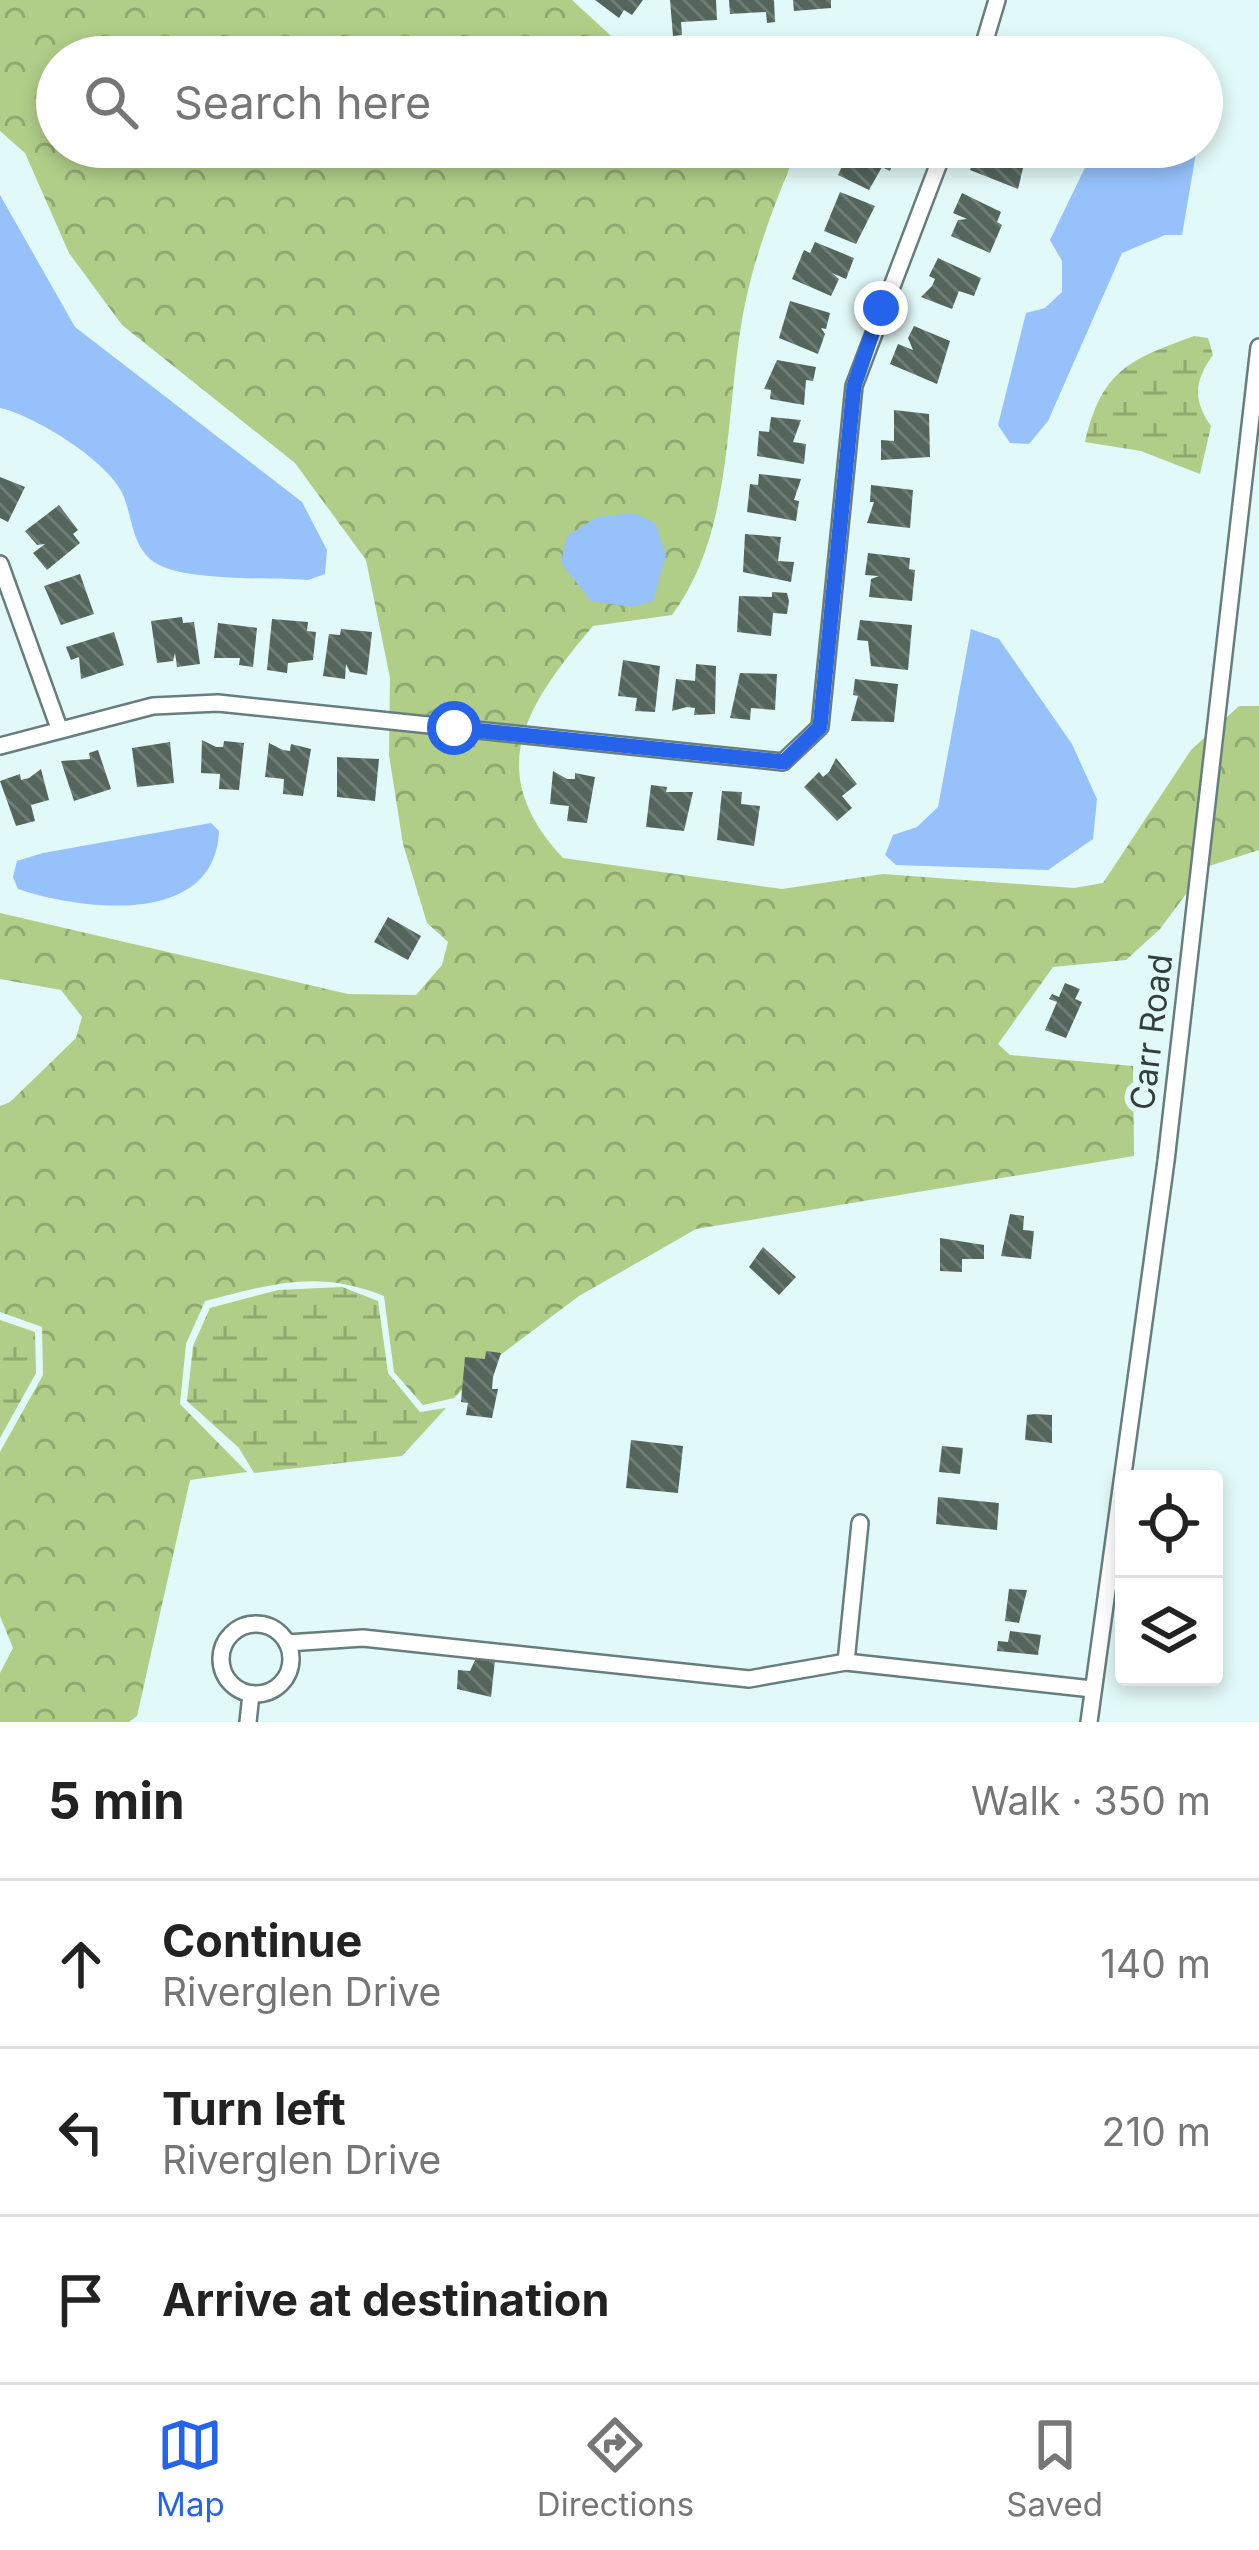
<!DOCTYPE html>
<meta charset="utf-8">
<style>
body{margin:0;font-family:Inter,sans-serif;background:#f2f2f2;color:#222}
.controls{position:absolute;right:36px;bottom:36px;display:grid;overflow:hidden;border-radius:12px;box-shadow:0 6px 18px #0003}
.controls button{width:108px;height:108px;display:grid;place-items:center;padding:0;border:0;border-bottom:3px solid #e0e0e0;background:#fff;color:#222;font:60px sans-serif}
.stop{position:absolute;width:36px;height:36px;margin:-27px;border:9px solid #2563eb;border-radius:50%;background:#fff}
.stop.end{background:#2563eb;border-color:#fff;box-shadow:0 3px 12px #0008}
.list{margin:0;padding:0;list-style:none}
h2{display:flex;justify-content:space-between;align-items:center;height:156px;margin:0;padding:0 48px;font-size:51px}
h2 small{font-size:39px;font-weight:400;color:#767676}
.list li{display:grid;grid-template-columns:78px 1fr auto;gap:36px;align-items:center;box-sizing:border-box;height:168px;padding:0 48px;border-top:3px solid #e0e0e0}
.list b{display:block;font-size:45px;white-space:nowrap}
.list p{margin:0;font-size:39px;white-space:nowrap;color:#767676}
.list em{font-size:39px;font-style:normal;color:#767676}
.icon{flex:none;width:66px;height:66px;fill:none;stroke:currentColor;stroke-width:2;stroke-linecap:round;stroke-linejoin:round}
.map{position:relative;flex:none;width:1259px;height:1722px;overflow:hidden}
.search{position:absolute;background:#fff;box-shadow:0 6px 18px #0003;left:36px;right:36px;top:36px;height:132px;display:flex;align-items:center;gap:30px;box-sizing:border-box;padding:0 42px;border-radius:66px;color:#767676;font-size:45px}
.sheet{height:660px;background:#fff}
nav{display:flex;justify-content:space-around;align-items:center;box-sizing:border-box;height:168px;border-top:3px solid #e0e0e0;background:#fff;font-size:33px;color:#767676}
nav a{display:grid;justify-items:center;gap:6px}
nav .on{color:#2563eb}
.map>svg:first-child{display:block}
</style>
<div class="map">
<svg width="1259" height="1722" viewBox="0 0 1259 1722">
<defs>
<pattern id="forest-crowns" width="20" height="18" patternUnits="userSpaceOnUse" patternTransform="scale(3)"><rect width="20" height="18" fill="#b0ce88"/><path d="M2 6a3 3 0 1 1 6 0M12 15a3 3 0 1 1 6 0" fill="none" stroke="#90a970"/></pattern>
<pattern id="wetland-marsh" width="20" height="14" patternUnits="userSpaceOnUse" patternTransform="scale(3)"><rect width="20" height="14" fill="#b0ce88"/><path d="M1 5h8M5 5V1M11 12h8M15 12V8" fill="none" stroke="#90a970"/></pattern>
<pattern id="building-back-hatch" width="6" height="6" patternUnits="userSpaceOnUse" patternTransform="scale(3)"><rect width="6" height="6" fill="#54655b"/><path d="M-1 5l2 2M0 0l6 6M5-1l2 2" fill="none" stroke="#707d76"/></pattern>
</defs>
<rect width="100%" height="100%" fill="#e1f9f8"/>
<!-- forest -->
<path fill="url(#forest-crowns)" d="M0,0H572L634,57H57V147H798C777,198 756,250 745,304C724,405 736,529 672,615L593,626C527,704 481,770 563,858L782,889L883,874L1074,888L1103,883L1191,750L1239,706H1259V850L1206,867L1160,929L1126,960L1053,967L998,1044L1010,1055L1133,1066L1134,1156L696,1229L579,1296L487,1365L454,1398L423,1405L394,1372L384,1296C318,1269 272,1284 205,1301L186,1344L180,1404L247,1472L190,1480L137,1716L129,1722H0V1673L13,1648L0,1616V1452L43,1375L42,1327L0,1312V1106L10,1102L76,1038L82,1017L61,990L0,979V913L348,994L416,995L442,965L448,942L427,923L403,844L389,755L390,678L366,560L295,463L122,325L69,253L25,153L0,131Z"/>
<!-- wetland -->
<g fill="url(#wetland-marsh)">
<path d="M1194,336L1208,338L1213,355C1194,381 1193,400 1211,426L1200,474L1141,451L1085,442C1102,370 1129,360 1194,336Z"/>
<polygon points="342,1287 378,1301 388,1373 420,1412 446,1408 402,1456 254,1473 239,1448 187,1401 193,1346 210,1308 278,1290"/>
<polygon points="0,1320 35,1332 36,1373 0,1438"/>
</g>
<!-- water -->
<g fill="#96c1fa">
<polygon points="1095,147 1197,147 1182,235 1165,235 1122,253 1048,421 1029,444 1010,443 998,425 1026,313 1045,308 1062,292 1062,261 1050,240"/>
<path d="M0,195L75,327L302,502L327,550L325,574L308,580C270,577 183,582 154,562C133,548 132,518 124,497C112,463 34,415 0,408Z"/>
<polygon points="633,513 655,523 666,555 653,601 631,607 591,601 561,563 567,536 597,517"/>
<polygon points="971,629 999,639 1072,744 1097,799 1093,839 1048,870 896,865 885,855 893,835 917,827 938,807"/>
<path d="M211,823L219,831C215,928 80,910 18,889L13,877L17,861L43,853Z"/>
</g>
<!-- building -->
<g fill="url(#building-back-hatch)">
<polygon points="595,0 643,0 632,15 624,10 619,18"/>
<polygon points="670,0 716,0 717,20 681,22 682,35 673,36"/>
<polygon points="729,0 774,0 775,22 767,23 766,12 730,14"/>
<polygon points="793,0 831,0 831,8 794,11"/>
<polygon points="895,37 922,50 938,52 935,57 886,57"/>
<polygon points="851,147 897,152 890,171 882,167 869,190 838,175"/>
<polygon points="991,147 1028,147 1018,189 970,170 977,150 992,156"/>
<polygon points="840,192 875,206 856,244 824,231"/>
<polygon points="962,193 1001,212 997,222 1002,225 990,253 951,236 958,220 967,219 953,213"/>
<polygon points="815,242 854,258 846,279 832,273 839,279 831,296 792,279 804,250 810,253"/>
<polygon points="938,258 981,278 974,296 959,291 952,309 921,297 932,286 935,279 929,276"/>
<polygon points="790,301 830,313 826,329 821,328 825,334 818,354 779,338"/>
<polygon points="914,326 950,341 937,384 890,364 898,344 913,350 908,338"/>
<polygon points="777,360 816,367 813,381 806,380 804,405 770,399 771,390 764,389"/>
<polygon points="894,410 929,414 930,457 881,460 881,440 894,441"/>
<polygon points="771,417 801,420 793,442 806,444 804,464 757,456 759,431 769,432"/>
<polygon points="759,474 801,479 794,500 799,501 796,521 747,512 750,484 758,485"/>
<polygon points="0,477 25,487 8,522 0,518"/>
<polygon points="871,485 913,490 910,528 867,523 874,502 870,502"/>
<polygon points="59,505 78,530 73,534 80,543 47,570 33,553 45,544 37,545 25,531"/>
<polygon points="745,534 781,537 778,561 794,562 791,582 743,572"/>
<polygon points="868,553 910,558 909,569 915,570 912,601 869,597 871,579 879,576 865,575"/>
<polygon points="80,574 94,614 61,625 44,586"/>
<polygon points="772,592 787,593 789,601 787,614 773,613 771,636 737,632 739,596 772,597"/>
<polygon points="182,617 183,623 194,622 200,664 177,667 175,653 173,661 157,663 151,621"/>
<polygon points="272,619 308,622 307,631 316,632 313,660 288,663 287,673 267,670"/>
<polygon points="860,620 912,625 908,670 871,666 868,641 857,640"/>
<polygon points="218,623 257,628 253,667 239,665 240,658 214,658"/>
<polygon points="341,629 372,632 367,675 350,672 346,664 345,679 323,676 329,634 340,635"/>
<polygon points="114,632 124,665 81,679 79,657 71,660 66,647"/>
<polygon points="623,660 660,666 655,712 635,711 637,698 618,696"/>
<polygon points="696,664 716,666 715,714 694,715 695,708 687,707 672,711 676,679 695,681"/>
<polygon points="740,673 777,674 775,710 751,708 750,720 730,718"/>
<polygon points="855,679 898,684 894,722 851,721 858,696 853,695"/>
<polygon points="202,740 216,747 223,747 224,741 244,743 239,790 219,789 220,774 201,773"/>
<polygon points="170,742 174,783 137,787 132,748"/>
<polygon points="269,743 283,750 290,751 291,744 311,749 303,796 283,794 284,779 265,777"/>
<polygon points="98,750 111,789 74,801 61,761 90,759 89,753"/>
<polygon points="337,757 379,759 375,801 337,797"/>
<polygon points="836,758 857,784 842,796 852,808 837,821 804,787 819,772 823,777 829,772"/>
<polygon points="41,769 49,800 31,805 35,821 16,826 0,781 20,774 21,780 29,778"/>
<polygon points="553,771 567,779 575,779 575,773 595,777 587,823 567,821 569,806 550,804"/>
<polygon points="651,785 667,787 666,792 693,792 684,831 646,827"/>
<polygon points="722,791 742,792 741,804 760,806 754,846 717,840"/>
<polygon points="388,917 421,936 408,960 374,942"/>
<polygon points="1065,983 1080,989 1075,999 1082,1002 1066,1038 1045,1030 1057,1002 1049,999 1052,994 1059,997"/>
<polygon points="1010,1214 1024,1216 1023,1230 1034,1231 1031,1259 1001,1256"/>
<polygon points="940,1238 984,1245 984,1259 962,1259 962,1272 940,1271"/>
<polygon points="763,1247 796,1277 779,1295 749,1267"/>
<polygon points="486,1351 501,1353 493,1377 492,1389 498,1389 492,1418 466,1415 468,1403 461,1402 465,1357 485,1359"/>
<polygon points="1035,1414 1052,1415 1052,1443 1025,1440 1027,1415"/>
<polygon points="631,1440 683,1446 678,1493 626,1488"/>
<polygon points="942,1446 963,1448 960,1474 939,1472"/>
<polygon points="938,1497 999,1503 997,1530 936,1524"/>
<polygon points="1009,1589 1027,1590 1019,1623 1005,1621"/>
<polygon points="1010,1631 1041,1635 1038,1655 997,1651 998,1641 1008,1642"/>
<polygon points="476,1658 495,1660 491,1697 457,1689 458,1670 470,1671"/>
</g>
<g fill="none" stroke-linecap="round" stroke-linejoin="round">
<defs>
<g id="minor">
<polyline points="980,57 997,0"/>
<polyline points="0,564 59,728"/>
<polyline points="0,746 153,706 218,703 783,762 820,727 854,386 945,147"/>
<circle cx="256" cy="1659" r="35"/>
<polyline points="287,1643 363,1638 749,1679 846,1662 1092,1689"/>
<polyline points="846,1662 860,1523"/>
<polyline points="248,1722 251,1694"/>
<polyline points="1089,1722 1166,1161 1259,347"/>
</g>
</defs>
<!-- minor casing -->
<use href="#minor" stroke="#687e7d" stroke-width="20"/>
<!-- minor -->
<use href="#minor" stroke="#fff" stroke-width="15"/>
</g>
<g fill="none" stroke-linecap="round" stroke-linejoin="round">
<!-- route -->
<polyline stroke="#2563eb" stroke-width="15" points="454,728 784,762 820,727 854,386 881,308"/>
</g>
<g text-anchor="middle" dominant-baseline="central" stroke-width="12" stroke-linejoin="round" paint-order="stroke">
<!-- street labels -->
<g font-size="33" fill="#343e3d" stroke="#e1f9f8">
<text transform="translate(1151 1032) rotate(-83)">Carr Road</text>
</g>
</g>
</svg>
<div class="controls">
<button><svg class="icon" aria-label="locate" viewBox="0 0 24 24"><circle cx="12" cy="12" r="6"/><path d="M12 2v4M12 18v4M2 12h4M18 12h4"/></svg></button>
<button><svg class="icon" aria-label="layers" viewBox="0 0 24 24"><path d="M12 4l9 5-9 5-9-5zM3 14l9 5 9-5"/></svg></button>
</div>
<div class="stop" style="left:454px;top:728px"></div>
<div class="stop end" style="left:881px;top:308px"></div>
<div class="search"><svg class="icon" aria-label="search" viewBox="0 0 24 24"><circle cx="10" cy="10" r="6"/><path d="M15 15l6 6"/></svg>Search here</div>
</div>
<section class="sheet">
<h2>5 min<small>Walk · 350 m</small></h2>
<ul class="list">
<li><svg class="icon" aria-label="ahead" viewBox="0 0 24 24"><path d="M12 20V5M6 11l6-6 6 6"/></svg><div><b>Continue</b><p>Riverglen Drive</p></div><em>140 m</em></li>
<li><svg class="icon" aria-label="left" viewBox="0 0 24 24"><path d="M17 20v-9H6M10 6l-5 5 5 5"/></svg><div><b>Turn left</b><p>Riverglen Drive</p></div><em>210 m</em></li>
<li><svg class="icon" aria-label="arrive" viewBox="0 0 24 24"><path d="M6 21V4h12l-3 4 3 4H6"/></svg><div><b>Arrive at destination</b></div></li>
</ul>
</section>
<nav>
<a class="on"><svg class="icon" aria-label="map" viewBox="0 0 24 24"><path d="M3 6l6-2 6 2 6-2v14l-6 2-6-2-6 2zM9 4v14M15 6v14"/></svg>Map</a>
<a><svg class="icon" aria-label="directions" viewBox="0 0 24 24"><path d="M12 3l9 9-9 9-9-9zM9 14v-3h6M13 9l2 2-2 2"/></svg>Directions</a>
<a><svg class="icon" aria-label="saved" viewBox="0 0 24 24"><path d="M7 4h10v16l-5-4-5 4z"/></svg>Saved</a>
</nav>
